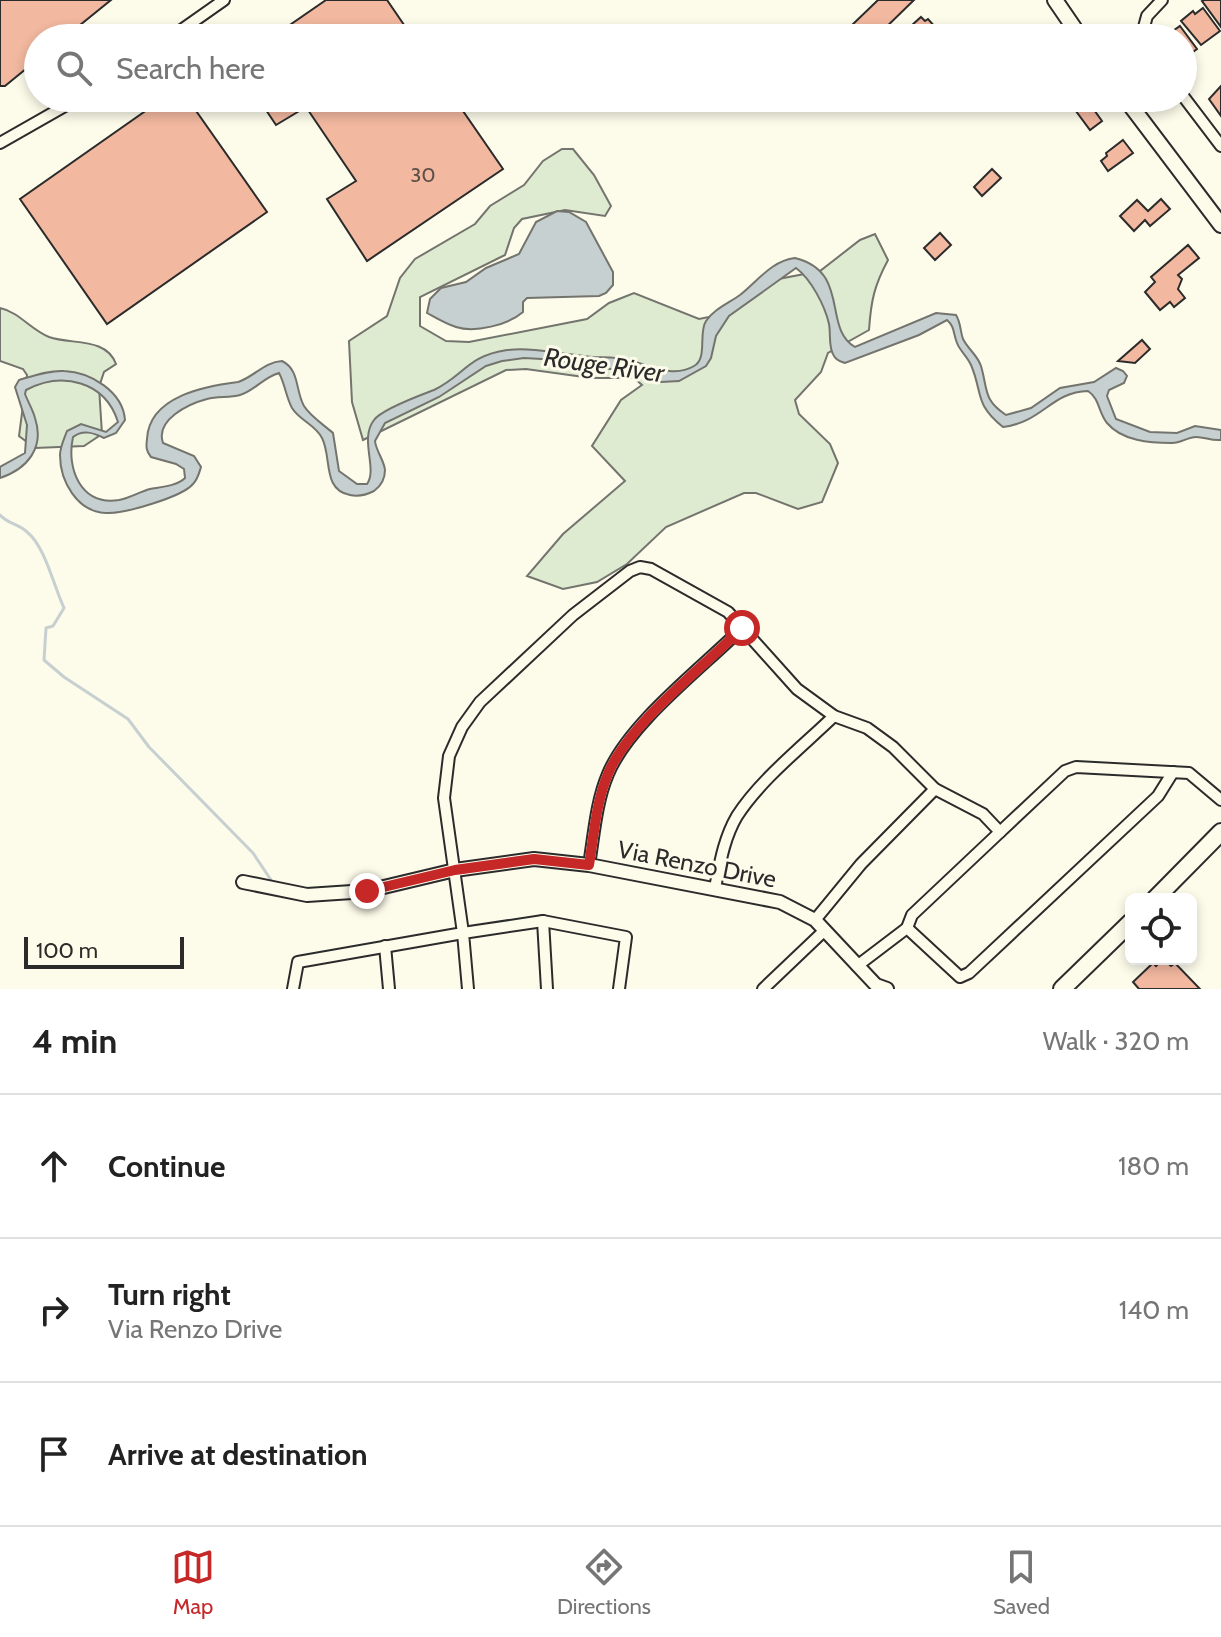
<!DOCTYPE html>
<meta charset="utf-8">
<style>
body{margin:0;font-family:Cabin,sans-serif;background:#f6f6f6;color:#222}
.controls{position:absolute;right:24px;bottom:24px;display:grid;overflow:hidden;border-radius:12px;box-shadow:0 4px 12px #0003}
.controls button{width:72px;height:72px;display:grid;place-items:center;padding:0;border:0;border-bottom:2px solid #e0e0e0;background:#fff;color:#222;font:40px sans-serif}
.scale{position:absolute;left:24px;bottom:20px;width:160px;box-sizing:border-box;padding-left:8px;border:4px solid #2b2b2b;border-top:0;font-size:22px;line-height:28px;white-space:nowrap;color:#2b2b2b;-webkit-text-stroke:6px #fdfbea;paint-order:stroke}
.stop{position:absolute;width:24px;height:24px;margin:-18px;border:6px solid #c62828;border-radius:50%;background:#fff}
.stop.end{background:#c62828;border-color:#fff;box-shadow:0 2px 8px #0008}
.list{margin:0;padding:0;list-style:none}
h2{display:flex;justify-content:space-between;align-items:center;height:104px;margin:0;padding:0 32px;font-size:34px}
h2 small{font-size:26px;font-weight:400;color:#767676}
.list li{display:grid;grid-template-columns:52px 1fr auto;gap:24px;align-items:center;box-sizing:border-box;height:144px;padding:0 32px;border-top:2px solid #e0e0e0}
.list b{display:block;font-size:30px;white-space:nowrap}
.list p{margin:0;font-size:26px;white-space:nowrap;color:#767676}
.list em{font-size:26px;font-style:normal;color:#767676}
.icon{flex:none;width:44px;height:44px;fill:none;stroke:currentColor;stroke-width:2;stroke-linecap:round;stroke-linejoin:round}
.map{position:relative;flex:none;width:1221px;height:989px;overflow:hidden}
.search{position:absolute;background:#fff;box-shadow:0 4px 12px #0003;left:24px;right:24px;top:24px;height:88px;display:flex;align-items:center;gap:20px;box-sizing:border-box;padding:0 28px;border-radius:44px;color:#767676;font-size:30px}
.sheet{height:536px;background:#fff}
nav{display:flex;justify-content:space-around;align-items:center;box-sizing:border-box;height:112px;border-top:2px solid #e0e0e0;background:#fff;font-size:22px;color:#767676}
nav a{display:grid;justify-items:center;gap:4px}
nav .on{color:#c62828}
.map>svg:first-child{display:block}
</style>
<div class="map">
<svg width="1221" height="989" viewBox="0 0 1221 989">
<rect width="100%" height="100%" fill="#fdfbea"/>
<!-- green -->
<g fill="#deebd1" stroke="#74746e" stroke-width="2">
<path d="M562,149H573L594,175L611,206L605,216L565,210L522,219L514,228L505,255L420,297V326L446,341L469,342L587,319L609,303L634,293L699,319L714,316L768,281L820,271L860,240L875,234L888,260C874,286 871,301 869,330L828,353L821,372L795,400L799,414L830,444L838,463L822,502L798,509L756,493H744L666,527L627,564L597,582L563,589L527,576L563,534L625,481L592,446L621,400L642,385L634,378H591L526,369L506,370L363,440L352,402L349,341L387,316L400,278L415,259L475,224L490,206L524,185L543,161Z"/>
<path d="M0,308C19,312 31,330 49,337C72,345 106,337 116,364L104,372L99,387L102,434L84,446L35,448L19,436L27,375L23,369L0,361Z"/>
</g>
<!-- water -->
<g fill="#c7d0d0" stroke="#74746e" stroke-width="2">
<path d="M557,211L569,212L586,222L613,272V285L606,293L599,296L527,298L523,302V312C508,325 475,333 456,327C446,324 436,318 427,313L430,299L441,288L466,282L486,268L519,254L536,222Z"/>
<path d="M795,258C851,272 822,328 855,347L936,313L956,315C961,323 960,331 963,339C968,349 978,356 981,366C988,390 983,400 1006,415L1031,408L1060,388L1094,382L1116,368L1123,371L1127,376L1124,383L1109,390L1107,396L1116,419L1150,432L1177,433L1195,426L1221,430V440C1211,441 1205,437 1196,437C1188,437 1181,443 1172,443C1150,443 1122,441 1107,423C1098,412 1100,399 1088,391C1051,392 1043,422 1003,427C974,404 983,393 971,365C967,356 960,351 957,343C953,333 955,327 947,320L919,335L845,363C840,361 837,361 834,356C828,348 831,334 829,324C825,306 811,279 796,268L729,316L716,336L711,358L706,366L679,381L661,382L628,371L576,365L559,360L524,358L502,361L486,366L439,397L385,423L375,441C376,451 384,460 385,470C385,479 381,486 374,491C366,495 358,497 350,495C322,490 332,457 322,438C315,424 300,421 292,408C286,397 285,384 279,373C264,377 254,391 240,395C229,398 218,396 207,399C188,404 155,420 163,443L194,456L201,467C199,473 198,479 193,484C182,497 124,514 106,513C77,512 60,481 60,455C60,447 64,439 67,431L81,424L106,432L118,422C105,381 62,371 26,390L25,394C28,402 33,410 35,418C45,448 27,469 0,478V467L25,453L27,425L15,387L19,380C33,376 49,370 64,371C91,372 123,392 125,420L116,433L104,438C94,433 83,429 73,437C66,469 81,506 119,500C130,498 139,492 150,489C161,487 177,486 185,478L184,469L176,464L151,457C146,451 146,447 147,439C149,396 206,386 238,382C254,377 264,362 282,361C300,370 295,390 304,406C310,416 324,425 333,433L339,471L357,484H367C378,469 359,439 374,420C382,409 421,395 434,390C465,375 467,356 507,350C536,347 564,355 593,357C603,357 613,357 623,359C645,362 671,380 694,366C708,358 698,333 706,321C714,309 729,303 740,295C758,281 771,261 795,258Z"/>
</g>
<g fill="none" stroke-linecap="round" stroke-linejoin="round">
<!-- stream -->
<path stroke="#c7d0d0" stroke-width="3" d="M0,515C8,524 19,524 27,532C45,546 54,587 64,608L53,626L46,628L44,660L64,677L128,719L149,747L253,853L271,880"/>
</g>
<!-- building -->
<g fill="#f2b8a0" stroke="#2b2b2b" stroke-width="2">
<polygon points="0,0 111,0 64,38 38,38 38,59 5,86 0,86"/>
<polygon points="326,0 387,0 413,38 271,38"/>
<polygon points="878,0 914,0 875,38 863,38 851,26"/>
<polygon points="1204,0 1221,0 1221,27 1202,1"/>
<polygon points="1203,8 1220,31 1201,45 1181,21 1193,11 1195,14"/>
<polygon points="921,17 925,21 928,19 945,38 917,38 911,26"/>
<polygon points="1180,26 1197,49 1183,59 1183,38 1163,38"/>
<polygon points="1221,86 1221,116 1209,99"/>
<polygon points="164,98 187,98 267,212 107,324 20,199"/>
<polygon points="258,98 454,98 503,169 367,261 327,199 356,181 306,107 276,125"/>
<polygon points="1089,98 1087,100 1102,121 1090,130 1067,99"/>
<polygon points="1123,140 1133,153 1108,171 1101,161 1107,156 1106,153"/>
<polygon points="992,169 1001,178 982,196 974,187"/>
<polygon points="1161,199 1170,209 1150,226 1145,220 1134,231 1120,216 1137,200 1148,211"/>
<polygon points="940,233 951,245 935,260 924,248"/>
<polygon points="1188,245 1199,258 1178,275 1182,279 1178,289 1185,298 1174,307 1170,302 1160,310 1145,292 1155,282 1151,277"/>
<polygon points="1142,340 1150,349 1135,363 1118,361"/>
<polygon points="1163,959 1171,966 1175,963 1200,989 1139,989 1133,982 1153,963 1156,966"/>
</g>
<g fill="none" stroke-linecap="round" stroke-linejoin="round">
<defs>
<g id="minor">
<polyline points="170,38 224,0"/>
<polyline points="1141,38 1147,16 1162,0"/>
<polyline points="1183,96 1221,146"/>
<polyline points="0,143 79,98"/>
<polyline points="1000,832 1065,771 1076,767 1189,773 1221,800"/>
<path d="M589,865C594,835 596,802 608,774C629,723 702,668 742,628"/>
<path d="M715,888C720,863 724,838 737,816C760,780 803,746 834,716"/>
<polyline points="815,920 861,864 935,789"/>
<polyline points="543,921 547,989"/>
<polyline points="907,928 960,977 969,973 1158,796 1173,772"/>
<polyline points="385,946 389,989"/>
<polyline points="293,989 298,962 463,933 444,798 449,756 462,727 480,702 573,615 630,571 640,567 651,569 728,612 797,689 834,716 867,728 893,747 935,789 983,814 1000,832 912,915 907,928 857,966"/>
<polyline points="468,989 463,933 543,921 626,937 619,989"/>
<polyline points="763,989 825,930"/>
</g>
<polyline id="tertiary" points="243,882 307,895 367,891 455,870 534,859 589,865 780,902 815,920 876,985 887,989"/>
<g id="secondary">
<polyline points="1055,0 1081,38"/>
<polyline points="1125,98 1221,225"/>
</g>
<g id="primary">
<polyline points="1155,899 1221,832"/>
<polyline points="1062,989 1131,922"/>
</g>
</defs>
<!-- minor casing -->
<use href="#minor" stroke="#2b2b2b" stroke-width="14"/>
<!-- tertiary casing -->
<use href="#tertiary" stroke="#2b2b2b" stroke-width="16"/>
<!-- secondary casing -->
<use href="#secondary" stroke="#2b2b2b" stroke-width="18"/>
<!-- primary casing -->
<use href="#primary" stroke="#2b2b2b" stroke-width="20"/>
<!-- minor -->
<use href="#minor" stroke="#fdfbea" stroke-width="10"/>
<!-- tertiary -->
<use href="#tertiary" stroke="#fdfbea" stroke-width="12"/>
<!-- secondary -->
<use href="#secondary" stroke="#fdfbea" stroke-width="14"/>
<!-- primary -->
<use href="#primary" stroke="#fdfbea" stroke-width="16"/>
</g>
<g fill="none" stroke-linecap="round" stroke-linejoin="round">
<!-- route -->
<path stroke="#c62828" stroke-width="10" d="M367,891L455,870L534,859L589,865C594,835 596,802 608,774C629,723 702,669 742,628"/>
</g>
<g text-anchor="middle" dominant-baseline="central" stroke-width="6" stroke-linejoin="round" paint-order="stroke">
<!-- number labels -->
<g font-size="20" fill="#5d4e48">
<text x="423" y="175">30</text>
</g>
<!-- street labels -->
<g font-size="24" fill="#2b2b2b" stroke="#fdfbea">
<text transform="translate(697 864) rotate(11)">Via Renzo Drive</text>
</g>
<!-- water labels -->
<g font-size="26" font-style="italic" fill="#2b2b2b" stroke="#fdfbea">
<text transform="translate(604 365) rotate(8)">Rouge River</text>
</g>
</g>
</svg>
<div class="controls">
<button><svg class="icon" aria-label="locate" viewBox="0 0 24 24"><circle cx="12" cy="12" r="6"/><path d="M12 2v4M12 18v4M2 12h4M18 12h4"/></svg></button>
</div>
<div class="scale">100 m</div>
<div class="stop" style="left:742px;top:628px"></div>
<div class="stop end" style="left:367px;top:891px"></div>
<div class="search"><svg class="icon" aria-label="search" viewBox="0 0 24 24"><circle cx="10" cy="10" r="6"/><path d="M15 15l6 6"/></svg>Search here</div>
</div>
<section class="sheet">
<h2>4 min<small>Walk · 320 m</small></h2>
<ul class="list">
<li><svg class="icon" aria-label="ahead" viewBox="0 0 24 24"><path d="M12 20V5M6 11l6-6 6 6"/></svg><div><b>Continue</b></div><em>180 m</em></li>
<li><svg class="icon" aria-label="right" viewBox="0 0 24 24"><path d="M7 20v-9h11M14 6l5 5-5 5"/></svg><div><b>Turn right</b><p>Via Renzo Drive</p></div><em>140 m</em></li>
<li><svg class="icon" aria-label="arrive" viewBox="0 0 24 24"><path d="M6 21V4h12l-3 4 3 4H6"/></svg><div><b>Arrive at destination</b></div></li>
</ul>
</section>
<nav>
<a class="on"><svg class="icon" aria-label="map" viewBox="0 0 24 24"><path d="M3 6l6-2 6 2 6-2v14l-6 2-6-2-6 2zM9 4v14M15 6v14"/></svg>Map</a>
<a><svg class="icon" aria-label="directions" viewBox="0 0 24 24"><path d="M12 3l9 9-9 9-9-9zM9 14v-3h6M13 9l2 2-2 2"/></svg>Directions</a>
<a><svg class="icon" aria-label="saved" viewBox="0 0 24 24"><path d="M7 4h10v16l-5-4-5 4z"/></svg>Saved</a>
</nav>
